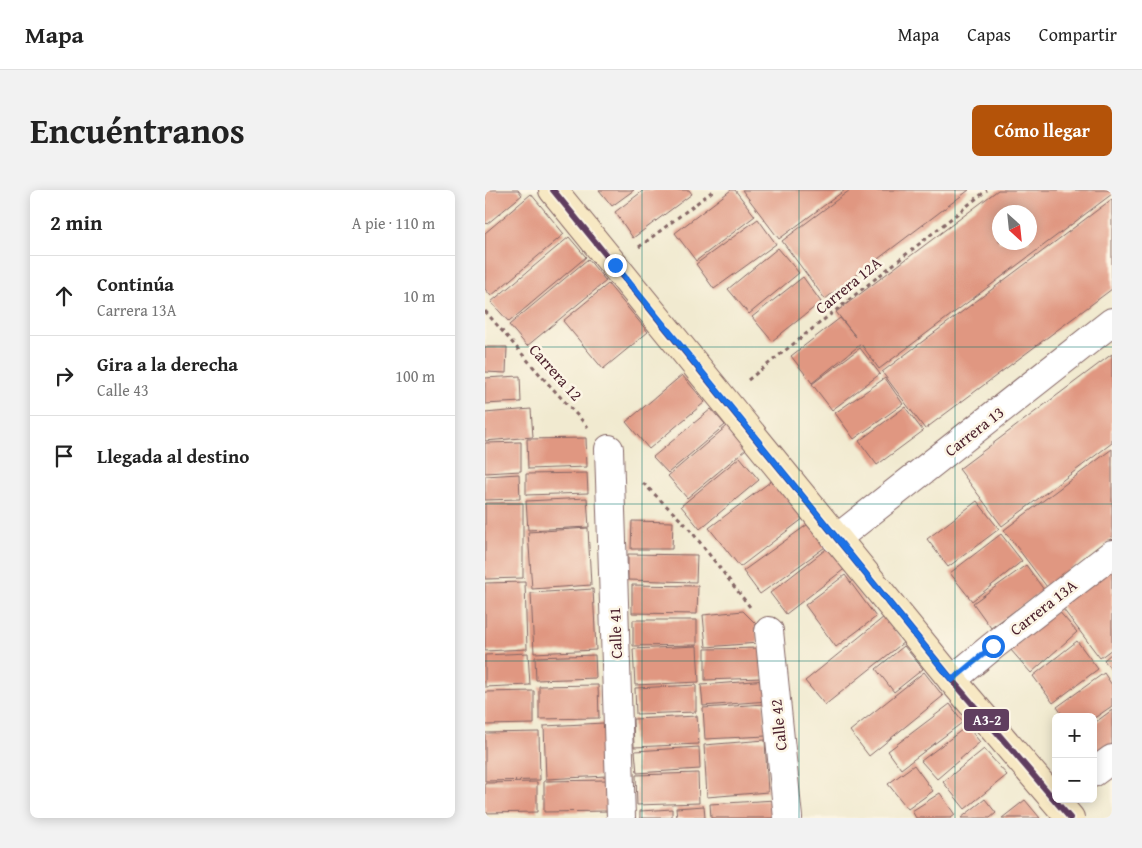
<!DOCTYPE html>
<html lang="es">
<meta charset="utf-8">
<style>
body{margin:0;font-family:"Gentium Book Plus",serif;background:#f2f2f2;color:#222}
.controls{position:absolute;right:15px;bottom:15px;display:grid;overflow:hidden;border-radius:8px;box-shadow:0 2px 12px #0003}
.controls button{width:45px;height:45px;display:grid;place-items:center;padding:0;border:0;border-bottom:1px solid #e0e0e0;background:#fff;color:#222;font:25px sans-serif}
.compass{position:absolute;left:507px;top:15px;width:45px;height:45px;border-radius:50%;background:#fff;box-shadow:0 2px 12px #0003;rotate:153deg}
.stop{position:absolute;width:15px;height:15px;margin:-11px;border:4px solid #1a73e8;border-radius:50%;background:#fff}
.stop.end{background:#1a73e8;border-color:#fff;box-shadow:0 1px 5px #0008}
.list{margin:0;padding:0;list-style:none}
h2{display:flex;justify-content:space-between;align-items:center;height:65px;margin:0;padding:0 20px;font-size:21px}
h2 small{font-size:16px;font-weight:400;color:#767676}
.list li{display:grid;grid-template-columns:32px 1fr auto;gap:15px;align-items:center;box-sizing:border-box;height:80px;padding:0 20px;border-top:1px solid #e0e0e0}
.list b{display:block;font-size:19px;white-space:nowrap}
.list p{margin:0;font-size:16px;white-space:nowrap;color:#767676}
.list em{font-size:16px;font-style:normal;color:#767676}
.icon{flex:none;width:28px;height:28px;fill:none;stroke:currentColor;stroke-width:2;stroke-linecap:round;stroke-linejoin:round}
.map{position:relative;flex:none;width:627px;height:628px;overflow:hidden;border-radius:8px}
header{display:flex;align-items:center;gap:30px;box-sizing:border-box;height:70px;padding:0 25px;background:#fff;border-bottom:1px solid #e0e0e0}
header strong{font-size:24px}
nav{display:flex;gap:28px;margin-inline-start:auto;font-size:18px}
.intro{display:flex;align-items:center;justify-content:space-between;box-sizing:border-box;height:120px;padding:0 30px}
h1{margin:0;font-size:35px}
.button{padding:12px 22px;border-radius:8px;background:#b45309;color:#fff;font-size:18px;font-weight:700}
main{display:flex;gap:30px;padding:0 30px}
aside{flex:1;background:#fff;border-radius:8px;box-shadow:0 2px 12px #0003}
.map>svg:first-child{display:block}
</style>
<header>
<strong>Mapa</strong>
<nav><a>Mapa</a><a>Capas</a><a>Compartir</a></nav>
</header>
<div class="intro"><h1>Encuéntranos</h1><a class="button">Cómo llegar</a></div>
<main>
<aside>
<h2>2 min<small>A pie · 110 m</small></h2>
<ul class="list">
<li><svg class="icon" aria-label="ahead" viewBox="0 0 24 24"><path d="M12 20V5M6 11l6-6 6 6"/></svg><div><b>Continúa</b><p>Carrera 13A</p></div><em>10 m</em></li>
<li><svg class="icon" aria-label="right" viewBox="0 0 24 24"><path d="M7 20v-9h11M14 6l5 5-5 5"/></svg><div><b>Gira a la derecha</b><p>Calle 43</p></div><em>100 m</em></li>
<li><svg class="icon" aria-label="arrive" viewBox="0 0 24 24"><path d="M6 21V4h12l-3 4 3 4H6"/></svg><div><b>Llegada al destino</b></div></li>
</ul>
</aside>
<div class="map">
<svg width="627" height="628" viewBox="0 0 627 628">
<rect width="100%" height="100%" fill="#fcf5e5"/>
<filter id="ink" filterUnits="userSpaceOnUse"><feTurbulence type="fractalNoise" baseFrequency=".02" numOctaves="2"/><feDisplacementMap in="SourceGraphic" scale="10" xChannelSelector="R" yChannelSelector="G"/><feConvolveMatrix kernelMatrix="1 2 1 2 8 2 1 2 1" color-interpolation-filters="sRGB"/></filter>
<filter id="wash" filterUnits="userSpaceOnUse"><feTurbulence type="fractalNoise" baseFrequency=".0096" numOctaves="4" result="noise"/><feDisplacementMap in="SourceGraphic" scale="20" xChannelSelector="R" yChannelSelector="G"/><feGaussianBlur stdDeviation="1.12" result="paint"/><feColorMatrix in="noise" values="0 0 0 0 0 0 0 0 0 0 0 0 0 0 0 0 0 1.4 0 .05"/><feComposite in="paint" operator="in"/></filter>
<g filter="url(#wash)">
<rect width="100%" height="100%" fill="#f1ead0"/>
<g id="blocks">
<!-- building -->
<g fill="#e09781" fill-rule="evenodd">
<polygon points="0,0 33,0 37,5 2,34 0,32"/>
<polygon points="114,0 149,0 127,16"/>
<polygon points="159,0 204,0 207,4 148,48 130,22"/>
<polygon points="246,0 250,0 270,26 211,71 190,43"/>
<polygon points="257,0 360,0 294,49"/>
<polygon points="365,0 484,0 340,109 297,51"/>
<path d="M513,0H627V4L394,179L376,154L327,193L306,166L355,128L371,147L351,122ZM514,22H544V52H514Z"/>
<polygon points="46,4 79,44 6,106 0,99 0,43"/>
<polygon points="627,9 627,99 440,239 397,182"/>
<polygon points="273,29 291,54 229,99 211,74"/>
<polygon points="84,47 101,67 24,132 6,112"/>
<polygon points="293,58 314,83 264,124 243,99"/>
<polygon points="103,69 121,91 42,156 24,135"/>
<polygon points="318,87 336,112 287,151 267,127"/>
<polygon points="123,94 163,142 118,179 78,131"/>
<polygon points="0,157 22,157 21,183 0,182"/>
<polygon points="375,158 395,184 347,220 327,194"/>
<polygon points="627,164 627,253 517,336 474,279"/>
<polygon points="197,185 220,212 164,259 141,232"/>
<polygon points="35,186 36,212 0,214 0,188"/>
<polygon points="400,188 418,214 369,249 350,223"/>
<polygon points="420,217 438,241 392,275 374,251"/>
<polygon points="46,219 48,247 0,251 0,223"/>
<polygon points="226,219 240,235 183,283 168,267"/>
<polygon points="242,236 261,259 202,308 183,286"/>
<polygon points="101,248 102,277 43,279 42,249"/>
<polygon points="36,252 36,281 0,283 0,253"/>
<polygon points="627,259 627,348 562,397 519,340"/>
<polygon points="255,267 274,290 215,339 196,316"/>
<polygon points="102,283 103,303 41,305 41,284"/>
<polygon points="34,284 35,309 0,310 0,286"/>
<polygon points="289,289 319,328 255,377 224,338"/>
<polygon points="102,308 104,337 43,340 41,311"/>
<polygon points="492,311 514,339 463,377 442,349"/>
<polygon points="0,313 38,313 38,388 0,389"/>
<polygon points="147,331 188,332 187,359 146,359"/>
<polygon points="326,332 343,355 275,404 258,381"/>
<polygon points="103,338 106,395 47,399 43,342"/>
<polygon points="516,344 537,371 487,411 465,383"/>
<polygon points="345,356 362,377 301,424 285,403"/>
<polygon points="143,364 212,365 211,392 143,390"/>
<polygon points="627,369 627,459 615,468 572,411"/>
<polygon points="541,375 559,400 506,438 488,413"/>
<polygon points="360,385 391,427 351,457 320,415"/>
<polygon points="40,392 42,459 0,461 0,393"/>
<polygon points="147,395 213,396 212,424 147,423"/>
<polygon points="108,399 111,460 49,463 46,403"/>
<polygon points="572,419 592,442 546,483 525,459"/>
<polygon points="258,421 271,434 273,453 221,457 218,425"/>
<polygon points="399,427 419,452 340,515 320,491"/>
<polygon points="148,430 212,430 212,455 148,456"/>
<polygon points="592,451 613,479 568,513 548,486"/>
<polygon points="212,456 214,492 150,495 148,459"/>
<polygon points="419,456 438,479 409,502 391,479"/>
<polygon points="278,458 278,488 220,490 220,459"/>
<polygon points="43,463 45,495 0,497 0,465"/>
<polygon points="627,463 627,481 619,470"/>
<polygon points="110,465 111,488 51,490 50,467"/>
<polygon points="439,482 458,506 384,566 365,541"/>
<polygon points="619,483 627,495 627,516 608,529 608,527 579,527 572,517"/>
<polygon points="282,490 283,511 218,516 216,495"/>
<polygon points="113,495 114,528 54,529 54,496"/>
<polygon points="211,495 211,522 151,524 150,498"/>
<polygon points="49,501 49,534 0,535 0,502"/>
<polygon points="279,514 281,546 220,549 218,518"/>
<polygon points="465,514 478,532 416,579 403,561"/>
<polygon points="627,520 627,560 613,571 608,565 608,534"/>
<polygon points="212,526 214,554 149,557 148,529"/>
<polygon points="119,533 122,586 61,589 59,536"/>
<polygon points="482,536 495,552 452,589 436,571"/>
<polygon points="54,542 55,590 0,591 0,543"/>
<polygon points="280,550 283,602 222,607 219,555"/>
<polygon points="214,557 215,579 152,583 150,561"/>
<polygon points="499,559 522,585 480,619 458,592"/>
<polygon points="429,575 448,601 423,619 403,594"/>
<polygon points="213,583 214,613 152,615 151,585"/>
<polygon points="123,590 124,621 59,622 59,591"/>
<polygon points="52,592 52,622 0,623 0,593"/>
<polygon points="455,603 470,625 466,628 431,628 427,621"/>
<polygon points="500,609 511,623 505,628 476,628"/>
<polygon points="290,610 290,628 226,628 225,614"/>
<polygon points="540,610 555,628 517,628"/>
<polygon points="219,616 220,628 192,628 191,618"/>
<polygon points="187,619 187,628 155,628 155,621"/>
</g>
</g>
</g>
<g filter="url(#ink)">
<use href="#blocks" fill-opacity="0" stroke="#846665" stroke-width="1"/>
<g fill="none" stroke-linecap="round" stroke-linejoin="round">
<defs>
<g id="minor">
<polyline points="124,259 136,628"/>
<polyline points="351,349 627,132"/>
<polyline points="284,441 303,628"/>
<polyline points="467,490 508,456 627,364"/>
<polyline points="608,583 627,569"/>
</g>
<polyline id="secondary" points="68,0 467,490 585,628"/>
</defs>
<!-- minor casing -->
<use href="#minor" stroke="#846665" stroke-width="30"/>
<!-- secondary casing -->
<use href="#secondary" stroke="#846665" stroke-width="30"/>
<!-- path -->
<g stroke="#846665" stroke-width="3" stroke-dasharray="4 4" stroke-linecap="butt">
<polyline points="154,57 229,0"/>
<polyline points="0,121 57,187 103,237"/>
<polyline points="263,190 502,0"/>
<polyline points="158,293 203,337 265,417"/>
</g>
<!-- minor -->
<use href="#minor" stroke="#fff" stroke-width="28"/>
<!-- secondary -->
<use href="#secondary" stroke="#f7e8c3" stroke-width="28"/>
<defs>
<polyline id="bus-1" points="68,0 467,490 585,628"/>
</defs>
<!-- bus-1 casing -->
<use href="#bus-1" stroke="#fcf5e5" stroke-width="10"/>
<!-- bus-1 -->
<use href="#bus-1" stroke="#603e5f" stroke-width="6"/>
</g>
</g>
<g fill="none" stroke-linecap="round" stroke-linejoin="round" filter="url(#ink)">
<!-- route -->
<polyline stroke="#1a73e8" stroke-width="6" points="130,75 467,490 508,456"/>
</g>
<!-- grid -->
<path fill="none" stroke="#0f766e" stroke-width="1" stroke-opacity="0.55" d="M157,0V628M314,0V628M470,0V628M0,157H627M0,314H627M0,471H627"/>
<g text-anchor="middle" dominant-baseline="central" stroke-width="5" stroke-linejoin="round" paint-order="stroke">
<!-- street labels -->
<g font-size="16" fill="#4a1f2b" stroke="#fcf5e5">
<text transform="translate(363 95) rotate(-39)">Carrera 12A</text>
<text transform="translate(71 182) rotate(48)">Carrera 12</text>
<text transform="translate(489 241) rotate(-38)">Carrera 13</text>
<text transform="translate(558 417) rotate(-38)">Carrera 13A</text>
<text transform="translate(130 443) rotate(-92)">Calle 41</text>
<text transform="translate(293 535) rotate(-96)">Calle 42</text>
</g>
</g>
<rect stroke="#fcf5e5" stroke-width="2" x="478" y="518" width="47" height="24" rx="5" fill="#603e5f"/>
<g font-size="14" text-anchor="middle" font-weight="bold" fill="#fff">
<text x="502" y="535">A3-2</text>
</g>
</svg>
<div class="controls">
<button>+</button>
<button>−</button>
</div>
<svg class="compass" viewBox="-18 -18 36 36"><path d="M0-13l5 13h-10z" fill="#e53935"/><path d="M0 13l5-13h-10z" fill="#767676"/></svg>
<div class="stop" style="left:508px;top:456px"></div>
<div class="stop end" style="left:130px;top:75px"></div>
</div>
</main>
